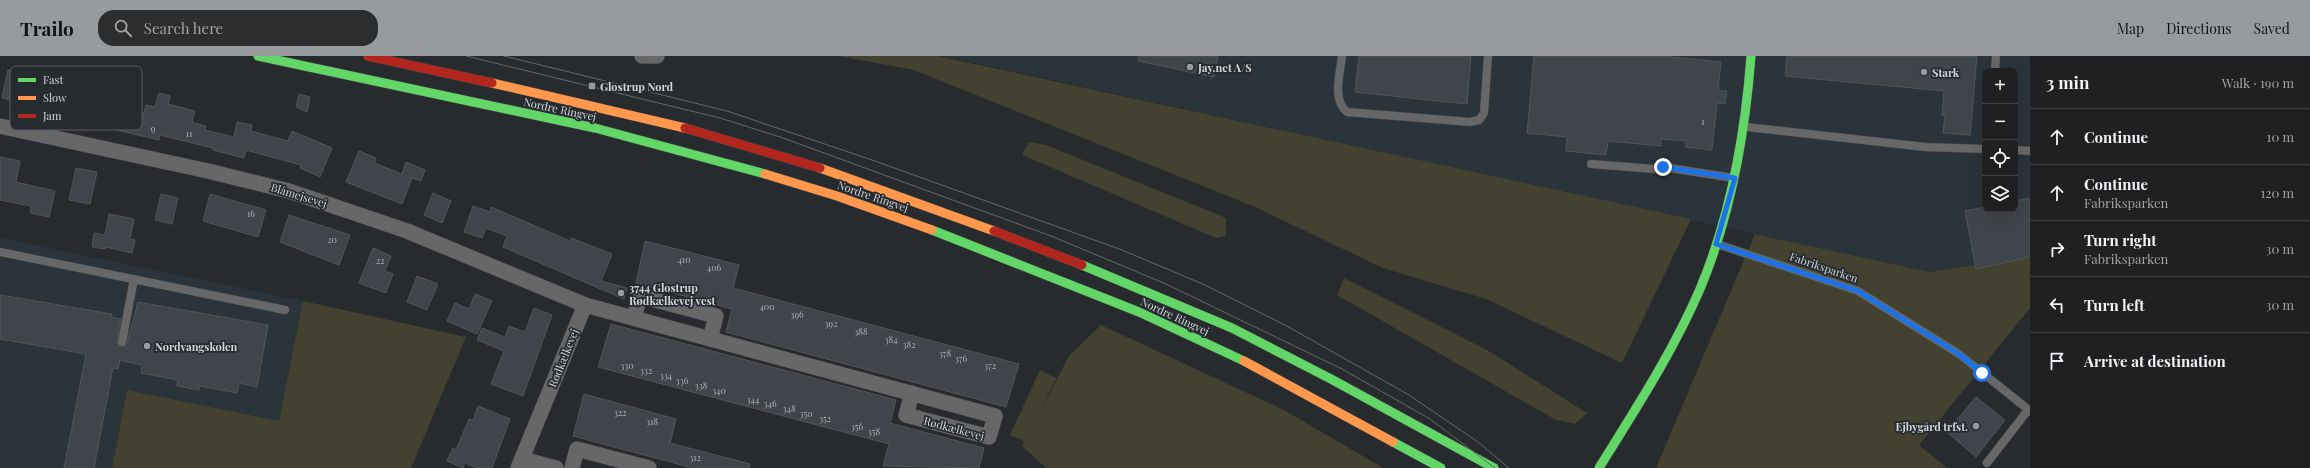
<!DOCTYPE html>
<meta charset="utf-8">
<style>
body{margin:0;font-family:"Playfair Display",serif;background:#2b2d2f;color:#f1f3f6}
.controls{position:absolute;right:12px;top:12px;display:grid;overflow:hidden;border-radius:8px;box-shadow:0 4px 16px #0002}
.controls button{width:36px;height:36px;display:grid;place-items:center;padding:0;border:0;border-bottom:1px solid #3c3e40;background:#1e2022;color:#f1f3f6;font:20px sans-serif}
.stop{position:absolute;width:12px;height:12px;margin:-9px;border:3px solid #1a73e8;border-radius:50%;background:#fff}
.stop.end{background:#1a73e8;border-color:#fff;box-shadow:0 1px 4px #0008}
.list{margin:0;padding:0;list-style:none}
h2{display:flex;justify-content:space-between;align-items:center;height:52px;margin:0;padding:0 16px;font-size:17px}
h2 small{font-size:13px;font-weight:400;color:#a1a3a5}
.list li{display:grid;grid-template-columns:26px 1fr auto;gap:12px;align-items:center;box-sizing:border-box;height:56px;padding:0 16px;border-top:1px solid #3c3e40}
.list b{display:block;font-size:15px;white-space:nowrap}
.list p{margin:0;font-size:13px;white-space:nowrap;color:#a1a3a5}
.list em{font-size:13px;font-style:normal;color:#a1a3a5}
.icon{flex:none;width:22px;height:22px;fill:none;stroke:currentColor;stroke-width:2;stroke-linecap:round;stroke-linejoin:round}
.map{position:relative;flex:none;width:2030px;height:412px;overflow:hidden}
header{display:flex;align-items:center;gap:24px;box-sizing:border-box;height:56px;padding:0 20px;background:#989b9d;color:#111}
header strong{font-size:19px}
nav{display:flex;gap:22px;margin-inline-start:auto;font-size:14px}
.search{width:280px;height:36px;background:#2b2d2f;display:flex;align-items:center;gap:10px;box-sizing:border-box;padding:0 14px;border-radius:16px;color:#a1a3a5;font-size:15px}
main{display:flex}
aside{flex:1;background:#1e2022}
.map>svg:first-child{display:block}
</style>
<header>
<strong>Trailo</strong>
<div class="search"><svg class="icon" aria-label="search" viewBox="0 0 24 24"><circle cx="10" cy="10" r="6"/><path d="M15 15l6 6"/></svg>Search here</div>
<nav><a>Map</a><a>Directions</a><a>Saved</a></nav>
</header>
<main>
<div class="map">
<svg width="2030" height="412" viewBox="0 0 2030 412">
<rect width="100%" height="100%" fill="#282b2d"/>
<!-- built -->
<g fill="#2b333b" fill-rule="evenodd">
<path d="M943,0H2030V201L1929,216ZM1985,15H2015V153H1985Z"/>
<polygon points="0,182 303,245 279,365 127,334 112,412 0,412"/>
</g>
<!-- green -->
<g fill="#43412f">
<polygon points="839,0 938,0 1691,163 1622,307 1486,243 1383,212 1255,151 914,14"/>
<polygon points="1029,86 1046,89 1226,162 1226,180 1216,182 1022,99"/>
<polygon points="1755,178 1929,216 2030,201 2030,252 1919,389 1947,412 1656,412"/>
<polygon points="1344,222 1487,294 1587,357 1575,368 1556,364 1337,239"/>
<polygon points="303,245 466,281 411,412 112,412 127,334 279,365"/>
<polygon points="1101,269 1284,354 1383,412 1046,412 1022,390 1024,385 1010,379 1040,314 1056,322 1039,357 1069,300"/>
</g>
<!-- building -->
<g fill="#3f454a" stroke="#535657">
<polygon points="1139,0 1218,0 1214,21 1138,5"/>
<polygon points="1359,0 1471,0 1467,48 1355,36"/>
<polygon points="1534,0 1663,0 1721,6 1718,35 1727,35 1725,48 1717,47 1712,94 1686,91 1686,85 1661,83 1661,90 1608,85 1606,99 1566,95 1567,81 1527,77"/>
<polygon points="1787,0 1977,0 1970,79 1943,77 1945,60 1942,59 1944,35 1785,20"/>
<polygon points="8,14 73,27 74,21 87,23 84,39 120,46 118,57 142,63 146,49 155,51 159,37 170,40 168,48 195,55 192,66 206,70 205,74 234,81 237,66 252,69 251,75 288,85 292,75 332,92 320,121 300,112 301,109 246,94 244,102 213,94 213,92 160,79 159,84 78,65 81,51 42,43 40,52 2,42"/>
<polygon points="299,38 310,41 307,56 296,51"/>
<polygon points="359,95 376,102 374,107 402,118 406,106 425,114 421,125 412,122 402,148 346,126"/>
<polygon points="0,101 20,105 16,126 55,135 49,161 30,157 31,150 0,144"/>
<polygon points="76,112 97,116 90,148 69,144"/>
<polygon points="433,137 451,145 442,167 424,159"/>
<polygon points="161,138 178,142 172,168 155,164"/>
<polygon points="210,138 266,154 258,181 203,165"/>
<polygon points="2030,142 2030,201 1976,213 1965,155 1985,151 1985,153 2015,153 2015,145"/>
<polygon points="473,150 490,156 491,151 570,185 571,182 612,198 601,225 627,232 624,243 503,191 507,180 486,172 482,182 464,176"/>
<polygon points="109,158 134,163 130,183 135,184 132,197 105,191 105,193 92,191 94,177 105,179"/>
<polygon points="289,159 350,179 339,209 280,186"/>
<polygon points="645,185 739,209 733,232 1019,308 1006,351 726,276 732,253 636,227"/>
<polygon points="373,192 391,200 385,215 393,218 386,237 359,227"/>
<polygon points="417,220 438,228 427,254 407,246"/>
<polygon points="475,238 492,245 477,278 447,265 455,247 469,253"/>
<polygon points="0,239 112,258 111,261 121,263 117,285 121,291 127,287 138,246 268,269 257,331 239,327 237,337 200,330 199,334 177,330 178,324 141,317 142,309 120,304 118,313 113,312 94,412 64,412 86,298 0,283"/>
<polygon points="534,252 552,259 523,340 491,328 504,295 477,284 482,272 505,281 509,270 525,276"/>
<polygon points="611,268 896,344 890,367 984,392 979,412 883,410 889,388 598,311"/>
<polygon points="584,338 676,363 670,387 750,408 749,412 693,412 573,380"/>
<polygon points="1976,341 2005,364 1976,401 1947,376"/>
<polygon points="478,350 510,363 492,412 477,412 465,407 463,412 447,405 453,392 456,394 469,363 473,364"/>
</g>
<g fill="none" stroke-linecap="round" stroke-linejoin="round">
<defs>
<g id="lane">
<path d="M1342,0C1340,18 1332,44 1347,56L1470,66L1479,64L1484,57L1488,0"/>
<polyline points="1995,15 1996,0"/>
<polyline points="1746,71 1925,91 1985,93"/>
<polyline points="2015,94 2030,95"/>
<polyline points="1591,108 1654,113 1663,111 1734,122"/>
<polyline points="1717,188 1858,235 1959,298 2030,355"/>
<polyline points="0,196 285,254"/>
<polyline points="122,286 134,223"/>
<polyline points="1987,407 2028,354"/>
</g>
<g id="street">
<polyline points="642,0 657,0"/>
<polyline points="0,70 208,115 289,135 407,175 585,249 995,360 989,381 906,359 912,337"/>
<polyline points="634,262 640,240 716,260 710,283"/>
<polyline points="522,403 556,412"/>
<polyline points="518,412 585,249"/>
<polyline points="572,412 577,393 649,412"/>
</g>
<g id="fast">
<polyline points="258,0 595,72 765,118"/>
<polyline points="932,174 1139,256 1244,305"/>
<polyline points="1082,209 1232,272 1331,323 1494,412"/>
<polyline points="1393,386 1441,412"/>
<path d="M1599,412C1635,354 1673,296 1700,233C1731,159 1745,80 1751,0"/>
</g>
<g id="slow">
<polyline points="492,27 685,72"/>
<polyline points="820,112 994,175"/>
<polyline points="765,118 837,140 932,174"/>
<polyline points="1244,305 1393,386"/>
</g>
<g id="jam">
<polyline points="368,0 492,27"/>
<polyline points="685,72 820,112"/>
<polyline points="994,175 1082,209"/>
</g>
</defs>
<!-- lane casing -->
<use href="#lane" stroke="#444748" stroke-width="9"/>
<!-- street casing -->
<use href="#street" stroke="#444748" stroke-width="16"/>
<!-- fast casing -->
<use href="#fast" stroke="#444748" stroke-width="10"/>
<!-- slow casing -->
<use href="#slow" stroke="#444748" stroke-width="10"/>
<!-- jam casing -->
<use href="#jam" stroke="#444748" stroke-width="10"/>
<!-- lane -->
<use href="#lane" stroke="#676767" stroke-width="8"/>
<!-- street -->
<use href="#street" stroke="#676767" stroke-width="15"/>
<!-- fast -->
<use href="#fast" stroke="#63d668" stroke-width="9"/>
<!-- slow -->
<use href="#slow" stroke="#ff974d" stroke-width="9"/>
<!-- jam -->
<use href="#jam" stroke="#b3261e" stroke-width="9"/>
<!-- tram -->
<g stroke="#666768" stroke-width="1">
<polyline points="466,0 720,62 783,82 1051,180 1166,228 1342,313 1430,363 1495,412"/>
<polyline points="504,0 727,55 875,105 1122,194 1205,229 1285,269 1409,339 1478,386 1509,412"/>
</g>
</g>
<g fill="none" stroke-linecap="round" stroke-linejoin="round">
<!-- route -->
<polyline stroke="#1a73e8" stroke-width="5" points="1663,111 1735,122 1716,188 1858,235 1959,298 1982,317"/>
</g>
<!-- markers -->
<g fill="#989b9d" stroke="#262b2f" stroke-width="1.5">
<circle cx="1190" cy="11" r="4"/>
<circle cx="1924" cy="16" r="4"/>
<rect x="588" y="26" width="8" height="8" rx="2"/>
<circle cx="621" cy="237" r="4"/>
<circle cx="147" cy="290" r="4"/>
<circle cx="1976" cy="370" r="4"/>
</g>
<g text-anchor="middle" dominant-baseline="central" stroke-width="3.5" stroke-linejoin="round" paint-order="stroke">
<!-- number labels -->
<g font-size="9" fill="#afb2b6">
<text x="1703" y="65">1</text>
<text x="153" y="72">9</text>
<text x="189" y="77">11</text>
<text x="251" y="157">16</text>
<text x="332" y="183">20</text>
<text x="684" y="203">410</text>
<text x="380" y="204">22</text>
<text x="714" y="211">406</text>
<text x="767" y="250">400</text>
<text x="797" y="258">396</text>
<text x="831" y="267">392</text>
<text x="861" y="275">388</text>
<text x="891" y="283">384</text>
<text x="909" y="288">382</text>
<text x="945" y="297">378</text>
<text x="961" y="302">376</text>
<text x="627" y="309">330</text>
<text x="990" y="309">372</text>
<text x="646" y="314">332</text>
<text x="666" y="319">334</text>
<text x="682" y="324">336</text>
<text x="701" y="329">338</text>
<text x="719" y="334">340</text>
<text x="753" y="343">344</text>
<text x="770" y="347">346</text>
<text x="789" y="352">348</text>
<text x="620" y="356">322</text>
<text x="806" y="357">350</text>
<text x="825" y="362">352</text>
<text x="652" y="365">318</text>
<text x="857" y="370">356</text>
<text x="874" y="375">358</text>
<text x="695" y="401">312</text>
</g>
<!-- poi labels -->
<g font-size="11" font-weight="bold" fill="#d4d7da" stroke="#262b2f" text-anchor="start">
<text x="1198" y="11">Jay.net A/S</text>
<text x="1932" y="16">Stark</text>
<text x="600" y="30">Glostrup Nord</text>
<text x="629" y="231">3744 Glostrup<tspan x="629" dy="13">Rødkælkevej vest</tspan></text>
<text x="155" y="290">Nordvangskolen</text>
<text x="1968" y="370" text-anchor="end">Ejbygård trfst.</text>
</g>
<!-- street labels -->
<g font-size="11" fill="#d4d7da" stroke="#262b2f">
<text transform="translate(560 53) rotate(12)">Nordre Ringvej</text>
<text transform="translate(299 139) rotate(17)">Blåmejsevej</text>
<text transform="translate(873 140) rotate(19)">Nordre Ringvej</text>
<text transform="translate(1824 211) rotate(19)">Fabriksparken</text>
<text transform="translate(1175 260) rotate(25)">Nordre Ringvej</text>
<text transform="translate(563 302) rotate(-68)">Rødkælkevej</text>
<text transform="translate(954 372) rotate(15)">Rødkælkevej</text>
</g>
</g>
<!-- legend -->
<rect x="10" y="10" width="132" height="64" rx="6" fill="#262b2f" stroke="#5a5f62" stroke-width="1"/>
<rect x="18" y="22" width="18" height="4" fill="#63d668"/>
<rect x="18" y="40" width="18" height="4" fill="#ff974d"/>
<rect x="18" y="58" width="18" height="4" fill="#b3261e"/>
<g font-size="11" fill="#d4d7da">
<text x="43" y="28">Fast</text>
<text x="43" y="46">Slow</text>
<text x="43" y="64">Jam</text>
</g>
</svg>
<div class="controls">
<button>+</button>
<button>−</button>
<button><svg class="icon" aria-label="locate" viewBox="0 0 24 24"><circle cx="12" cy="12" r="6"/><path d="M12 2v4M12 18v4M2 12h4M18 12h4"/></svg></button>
<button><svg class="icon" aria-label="layers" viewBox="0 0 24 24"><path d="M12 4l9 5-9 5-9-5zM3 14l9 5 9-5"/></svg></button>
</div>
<div class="stop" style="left:1982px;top:317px"></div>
<div class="stop end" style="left:1663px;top:111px"></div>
</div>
<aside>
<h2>3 min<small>Walk · 190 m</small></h2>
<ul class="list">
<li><svg class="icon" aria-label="ahead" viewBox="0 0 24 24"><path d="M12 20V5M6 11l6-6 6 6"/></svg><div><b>Continue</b></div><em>10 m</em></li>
<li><svg class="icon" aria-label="ahead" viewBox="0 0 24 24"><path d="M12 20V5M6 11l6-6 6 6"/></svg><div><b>Continue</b><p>Fabriksparken</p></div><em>120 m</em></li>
<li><svg class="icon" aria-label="right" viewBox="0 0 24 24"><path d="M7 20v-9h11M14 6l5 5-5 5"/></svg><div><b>Turn right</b><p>Fabriksparken</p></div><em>30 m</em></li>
<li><svg class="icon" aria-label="left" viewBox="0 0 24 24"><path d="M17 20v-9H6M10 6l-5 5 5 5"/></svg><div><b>Turn left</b></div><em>30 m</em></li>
<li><svg class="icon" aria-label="arrive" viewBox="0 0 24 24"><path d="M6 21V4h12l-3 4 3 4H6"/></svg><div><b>Arrive at destination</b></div></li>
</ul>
</aside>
</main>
